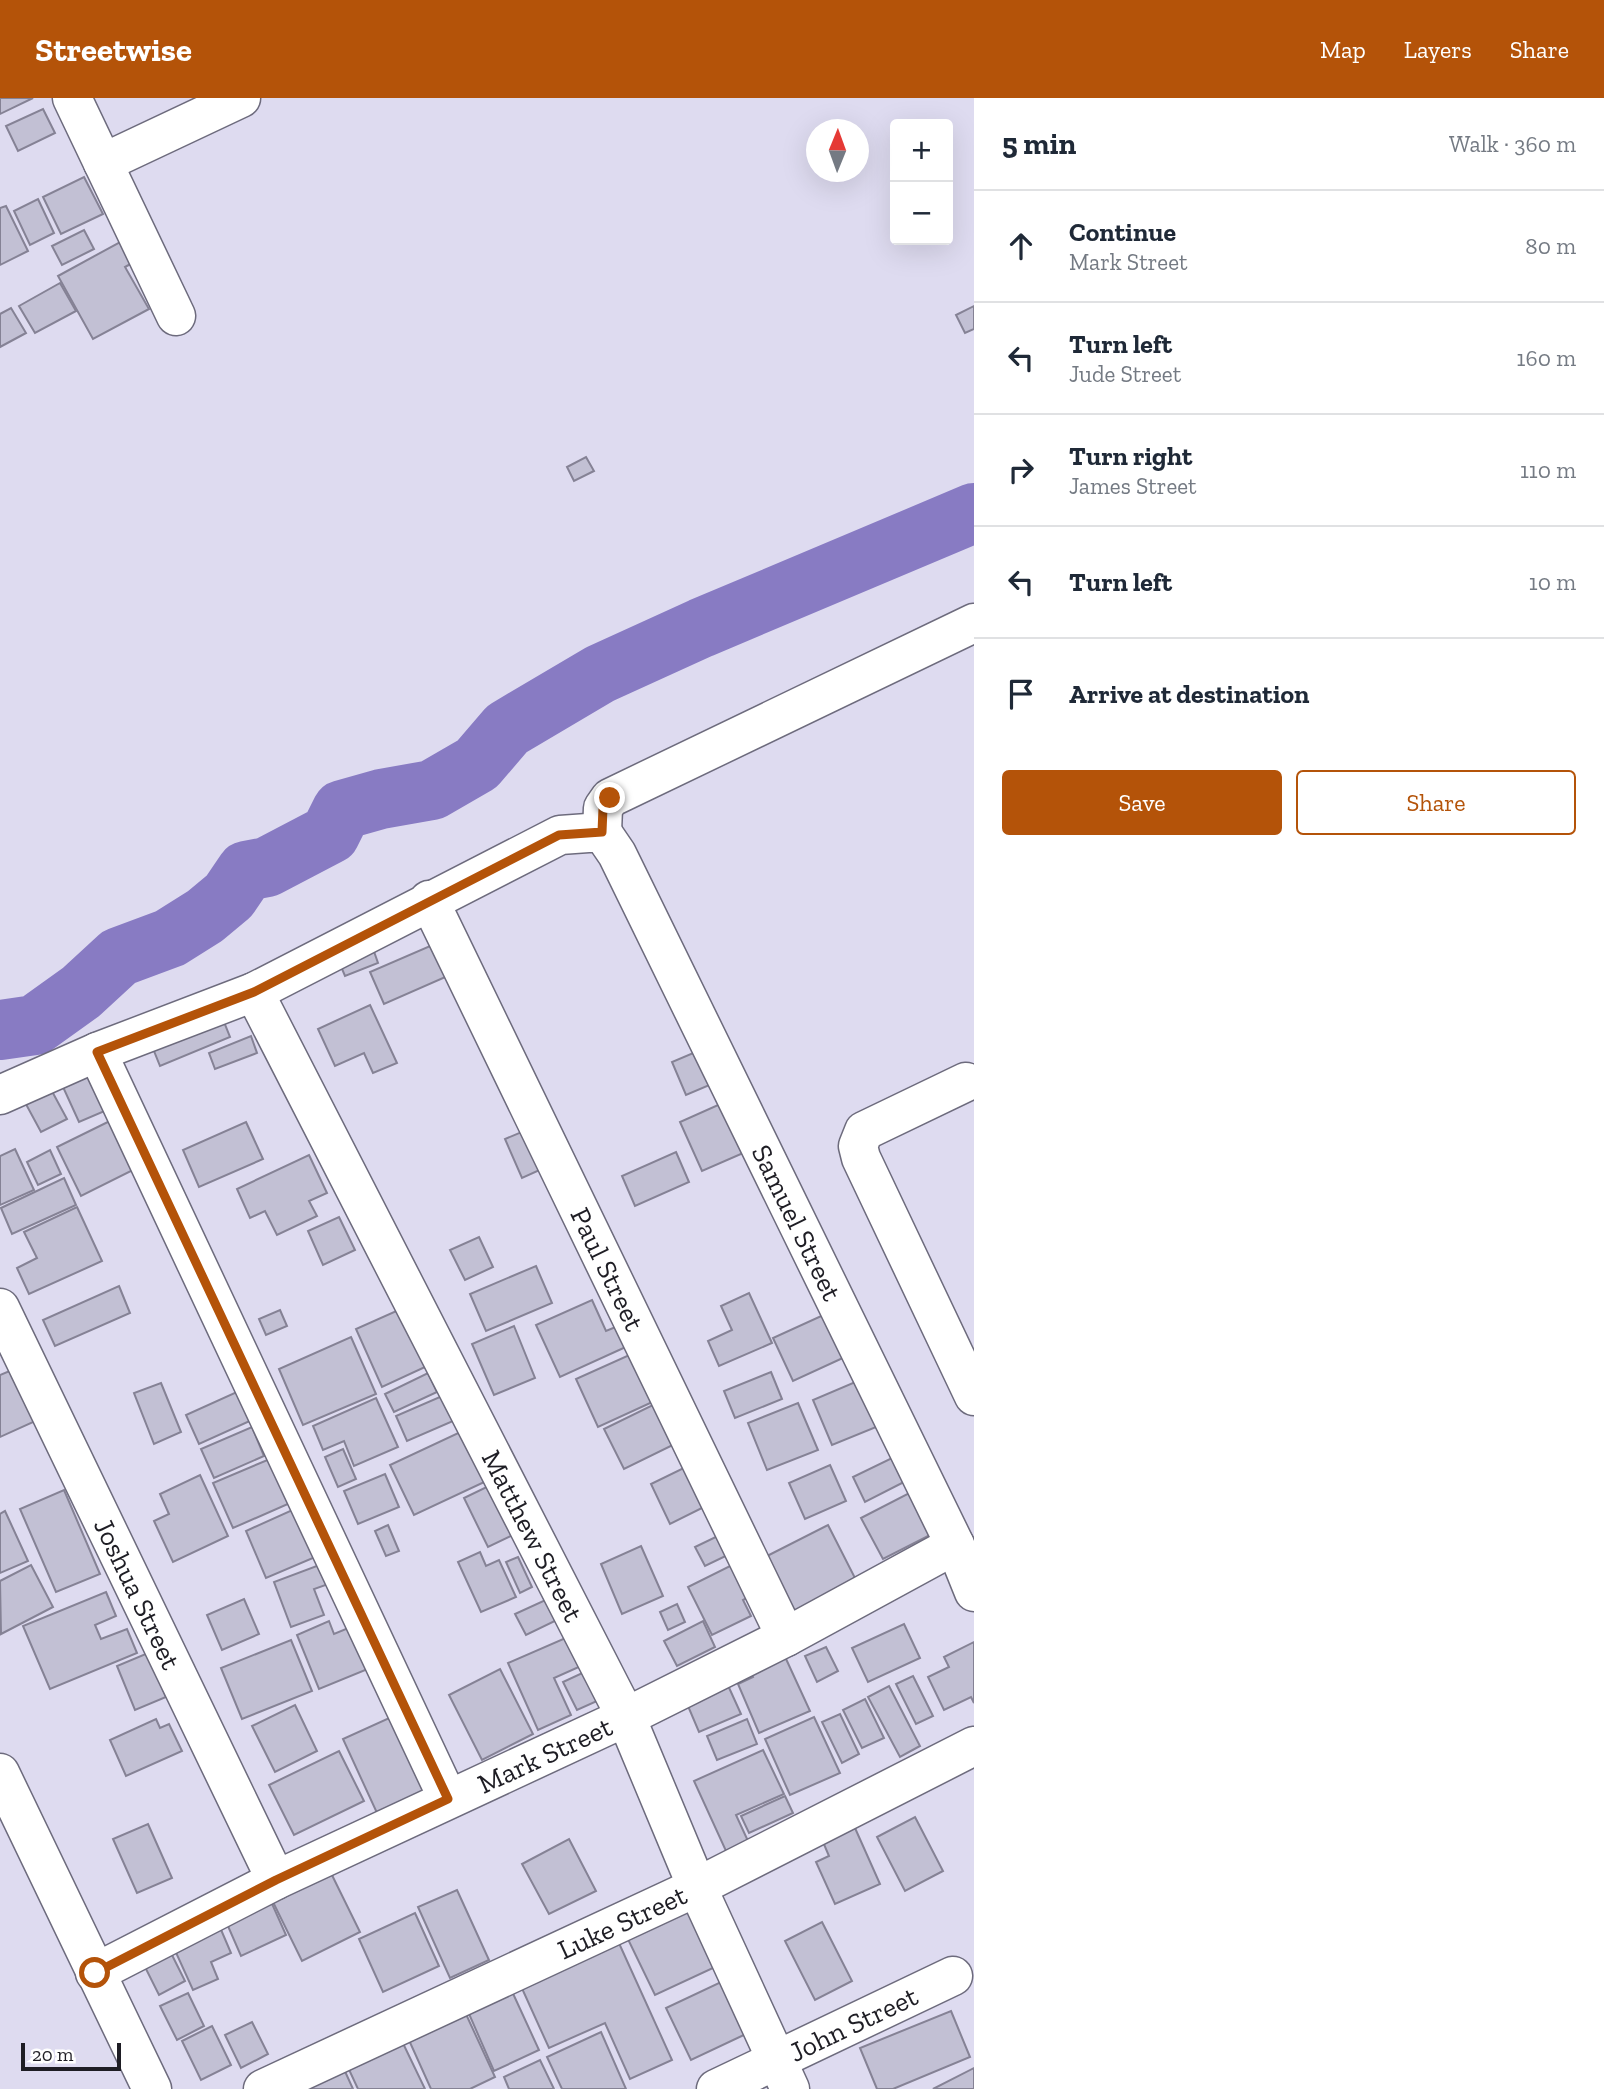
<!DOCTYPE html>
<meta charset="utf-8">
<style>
body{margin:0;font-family:"Zilla Slab",serif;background:#f2f2f3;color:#1f2937}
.controls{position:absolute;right:21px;top:21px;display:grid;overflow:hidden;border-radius:7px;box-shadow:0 7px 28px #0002}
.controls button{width:63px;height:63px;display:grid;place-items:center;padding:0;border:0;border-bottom:2px solid #e0e1e3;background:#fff;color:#1f2937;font:35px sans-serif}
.compass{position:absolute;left:806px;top:21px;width:63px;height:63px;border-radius:50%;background:#fff;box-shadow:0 7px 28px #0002;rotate:1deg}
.scale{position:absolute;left:21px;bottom:18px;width:100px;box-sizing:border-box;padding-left:7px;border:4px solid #1e1d24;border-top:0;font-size:19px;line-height:24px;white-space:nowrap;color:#1e1d24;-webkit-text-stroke:5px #fff;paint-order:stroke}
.stop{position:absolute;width:21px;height:21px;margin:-16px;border:5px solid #b45309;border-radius:50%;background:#fff}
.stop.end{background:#b45309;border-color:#fff;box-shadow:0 2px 7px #0008}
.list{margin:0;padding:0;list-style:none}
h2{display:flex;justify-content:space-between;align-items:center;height:91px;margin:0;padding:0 28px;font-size:30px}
h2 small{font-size:23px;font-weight:400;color:#747a83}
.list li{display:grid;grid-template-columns:46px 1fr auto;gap:21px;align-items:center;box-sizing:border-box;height:112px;padding:0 28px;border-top:2px solid #e0e1e3}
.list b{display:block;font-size:26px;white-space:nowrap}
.list p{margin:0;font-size:23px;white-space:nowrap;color:#747a83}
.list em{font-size:23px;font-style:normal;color:#747a83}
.actions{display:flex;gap:14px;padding:21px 28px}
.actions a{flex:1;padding:16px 0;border:2px solid #b45309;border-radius:7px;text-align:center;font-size:24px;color:#b45309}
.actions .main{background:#b45309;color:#fff}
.icon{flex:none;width:38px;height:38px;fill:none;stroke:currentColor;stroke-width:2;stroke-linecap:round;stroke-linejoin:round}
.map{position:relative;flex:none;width:974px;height:1991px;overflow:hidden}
header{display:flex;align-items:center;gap:42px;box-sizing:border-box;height:98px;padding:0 35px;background:#b45309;color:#fff}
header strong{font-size:33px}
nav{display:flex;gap:38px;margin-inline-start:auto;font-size:24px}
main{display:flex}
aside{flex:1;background:#fff}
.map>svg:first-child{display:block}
</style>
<header>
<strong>Streetwise</strong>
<nav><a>Map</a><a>Layers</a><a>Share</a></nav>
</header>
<main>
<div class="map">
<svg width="974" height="1991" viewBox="0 0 974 1991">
<rect width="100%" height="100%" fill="#dedbf0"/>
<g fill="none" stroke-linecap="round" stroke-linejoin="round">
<!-- river -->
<polyline stroke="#887bc3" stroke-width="60" points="0,932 35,927 81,894 119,859 170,840 205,818 229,798 246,773 267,769 330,736 342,712 381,701 432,692 477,666 507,631 600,576 701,530 974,415"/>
</g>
<!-- building -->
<g fill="#c2c0d4" stroke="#858295" stroke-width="2">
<polygon points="0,0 33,0 0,16"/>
<polygon points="43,11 55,35 18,53 6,28"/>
<polygon points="84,79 103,116 61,136 43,99"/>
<polygon points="38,101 54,135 30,147 14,113"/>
<polygon points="6,108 28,153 0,167 0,110"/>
<polygon points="84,132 94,151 62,167 52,148"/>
<polygon points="133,137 145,158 125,169 149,211 93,241 58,178"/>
<polygon points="60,185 76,213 35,235 19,208"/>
<polygon points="974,208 974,231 965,235 956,217"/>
<polygon points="11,210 26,235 0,249 0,216"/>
<polygon points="586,359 594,373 574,383 567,369"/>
<polygon points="371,845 378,865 345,878 337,859"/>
<polygon points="437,845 450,877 384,906 370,874"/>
<polygon points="370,907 397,965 373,975 364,955 335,968 318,931"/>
<polygon points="220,914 230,939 160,968 150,943"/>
<polygon points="251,938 257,955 215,971 209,955"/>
<polygon points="705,950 719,983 686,997 672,964"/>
<polygon points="94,962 114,1009 79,1024 58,978"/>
<polygon points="47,984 67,1021 41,1034 21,997"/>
<polygon points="727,1003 757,1049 702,1073 680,1024"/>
<polygon points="118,1019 135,1071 81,1098 57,1049"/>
<polygon points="246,1024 263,1061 199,1089 183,1052"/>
<polygon points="536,1028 553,1066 522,1080 505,1041"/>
<polygon points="15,1051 34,1092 0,1107 0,1058"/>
<polygon points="50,1052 61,1076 38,1087 27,1064"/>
<polygon points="676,1054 689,1084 635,1108 622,1078"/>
<polygon points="309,1057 327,1095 309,1103 317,1118 277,1137 265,1113 250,1120 237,1091"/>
<polygon points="64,1080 76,1107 12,1136 1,1110"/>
<polygon points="77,1109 102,1163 29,1196 17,1170 37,1160 24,1134"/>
<polygon points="339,1119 355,1152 323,1167 308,1133"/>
<polygon points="479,1139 493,1169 465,1182 450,1152"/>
<polygon points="536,1168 552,1205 486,1233 470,1196"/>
<polygon points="119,1188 130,1215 55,1248 43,1222"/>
<polygon points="749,1195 772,1245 719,1268 708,1243 732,1232 721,1208"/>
<polygon points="592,1202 606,1233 618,1228 628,1248 560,1279 536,1227"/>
<polygon points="412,1206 438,1263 382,1289 356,1231"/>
<polygon points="280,1212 287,1228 266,1237 259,1221"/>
<polygon points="830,1214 858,1253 793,1283 773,1240"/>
<polygon points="514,1228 535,1280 494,1297 472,1246"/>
<polygon points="351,1239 376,1296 303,1327 279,1271"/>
<polygon points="636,1254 659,1301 598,1329 576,1281"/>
<polygon points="19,1269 42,1320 0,1339 0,1277"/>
<polygon points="771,1274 782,1301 735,1320 724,1293"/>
<polygon points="428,1275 437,1294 394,1314 385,1296"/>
<polygon points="867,1279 886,1325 832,1347 813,1302"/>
<polygon points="161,1285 181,1334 154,1346 134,1295"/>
<polygon points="239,1293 252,1322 199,1346 186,1317"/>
<polygon points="449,1295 460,1320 407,1343 396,1318"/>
<polygon points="376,1300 398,1349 354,1368 344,1343 323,1352 313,1328"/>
<polygon points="663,1302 683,1342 624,1371 604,1331"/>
<polygon points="798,1305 818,1352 767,1372 748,1325"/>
<polygon points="252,1329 264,1358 214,1380 201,1351"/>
<polygon points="471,1329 495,1379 414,1417 390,1367"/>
<polygon points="343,1351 356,1381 338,1389 325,1359"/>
<polygon points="277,1358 297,1402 233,1430 213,1385"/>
<polygon points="892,1360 904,1384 865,1404 853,1379"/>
<polygon points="698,1363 718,1402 670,1426 651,1386"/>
<polygon points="830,1367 846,1403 805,1421 789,1385"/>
<polygon points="385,1376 399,1409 358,1426 344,1393"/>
<polygon points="200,1377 228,1438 173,1464 154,1423 169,1416 160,1396"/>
<polygon points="501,1382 525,1431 488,1449 464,1400"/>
<polygon points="919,1390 940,1432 883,1461 861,1420"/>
<polygon points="64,1392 100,1476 56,1494 20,1411"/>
<polygon points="299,1409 320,1457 266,1480 246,1433"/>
<polygon points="5,1413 28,1463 0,1475 0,1416"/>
<polygon points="388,1427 399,1453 386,1458 375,1433"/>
<polygon points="828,1427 856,1482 794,1513 767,1458"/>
<polygon points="726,1434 736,1453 705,1468 695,1449"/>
<polygon points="641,1448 663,1498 622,1516 601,1466"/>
<polygon points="480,1454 486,1468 499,1462 516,1499 481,1514 458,1464"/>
<polygon points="518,1459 532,1489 520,1495 506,1464"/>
<polygon points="744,1461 759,1494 743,1502 751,1518 712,1537 688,1489"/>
<polygon points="330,1463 337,1483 314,1491 324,1517 291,1529 274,1484"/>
<polygon points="31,1467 53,1509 1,1536 0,1483"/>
<polygon points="106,1494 116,1518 95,1527 101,1541 127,1531 137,1555 50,1591 23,1528"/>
<polygon points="552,1499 561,1520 526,1537 515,1516"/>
<polygon points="244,1501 259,1536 222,1552 207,1517"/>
<polygon points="677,1506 685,1524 668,1532 660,1514"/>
<polygon points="329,1523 334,1536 363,1524 380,1566 319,1591 297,1537"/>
<polygon points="703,1523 715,1549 677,1568 664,1543"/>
<polygon points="904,1526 920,1560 868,1584 852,1550"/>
<polygon points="577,1535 590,1564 554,1580 571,1617 538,1632 508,1565"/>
<polygon points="291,1542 312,1593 242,1621 221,1570"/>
<polygon points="974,1544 974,1605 971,1599 944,1612 928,1579 949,1569 944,1559"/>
<polygon points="826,1549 838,1573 817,1584 805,1558"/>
<polygon points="781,1550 810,1613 759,1635 738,1586 753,1579 747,1565"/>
<polygon points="148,1555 166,1599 135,1612 117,1568"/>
<polygon points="593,1570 606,1599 577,1612 563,1584"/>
<polygon points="500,1571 533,1636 482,1662 449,1597"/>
<polygon points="913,1578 933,1618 916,1626 896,1586"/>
<polygon points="726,1583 741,1616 699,1634 685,1601"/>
<polygon points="889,1588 920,1648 900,1659 868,1599"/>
<polygon points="865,1601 884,1640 862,1650 843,1612"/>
<polygon points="295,1607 317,1653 275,1674 252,1628"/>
<polygon points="398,1616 432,1690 377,1715 343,1641"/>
<polygon points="840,1616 859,1656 842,1665 822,1624"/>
<polygon points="814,1619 840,1675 790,1697 765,1641"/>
<polygon points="156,1621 160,1630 169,1626 182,1653 126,1678 110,1642"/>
<polygon points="747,1621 757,1646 717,1662 707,1638"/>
<polygon points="763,1652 784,1696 736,1717 748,1743 726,1753 694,1683"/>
<polygon points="339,1653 364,1703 294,1737 269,1687"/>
<polygon points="785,1698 793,1715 749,1735 741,1718"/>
<polygon points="915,1719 943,1773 905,1793 877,1739"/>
<polygon points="148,1726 172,1780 137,1795 113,1741"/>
<polygon points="855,1730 880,1786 835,1806 816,1764 829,1758 823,1744"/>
<polygon points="569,1741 596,1793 549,1816 522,1766"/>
<polygon points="328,1769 360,1834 302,1863 270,1798"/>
<polygon points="457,1792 489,1862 450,1880 418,1809"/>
<polygon points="269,1799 286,1837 241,1858 224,1819"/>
<polygon points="698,1799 728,1863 655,1897 624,1833"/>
<polygon points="415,1815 439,1868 383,1894 359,1841"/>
<polygon points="822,1824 852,1883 815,1902 785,1843"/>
<polygon points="219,1827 231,1855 211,1864 218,1881 193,1892 173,1848"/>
<polygon points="618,1843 672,1962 630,1981 605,1925 549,1950 520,1886"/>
<polygon points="168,1849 185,1883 159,1897 142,1863"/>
<polygon points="721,1884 746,1936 691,1962 666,1910"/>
<polygon points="510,1889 539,1952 494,1973 466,1909"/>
<polygon points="188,1895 204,1928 177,1942 160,1908"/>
<polygon points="951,1913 970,1959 893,1991 877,1991 860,1950"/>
<polygon points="465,1914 495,1979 470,1991 431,1991 408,1940"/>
<polygon points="252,1924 268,1956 241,1970 225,1937"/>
<polygon points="212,1928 231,1967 201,1982 182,1943"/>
<polygon points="601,1934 626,1991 562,1991 547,1959"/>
<polygon points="399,1937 425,1991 358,1991 345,1963"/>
<polygon points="540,1962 554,1991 509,1991 504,1979"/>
<polygon points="343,1969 353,1991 300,1991"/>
<polygon points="974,1970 974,1991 933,1991"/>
</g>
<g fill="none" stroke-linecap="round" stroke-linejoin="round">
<defs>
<g id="minor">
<polyline points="72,0 176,218"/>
<polyline points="103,65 241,0"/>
<polyline points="602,734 603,710 610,700 974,525"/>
<path id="s1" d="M429,802L786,1539"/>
<path id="s2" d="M254,894L626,1619L697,1789L790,1991"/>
<polyline points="97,954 448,1701"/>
<polyline points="966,984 864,1033 858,1048 861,1060 974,1298"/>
<path id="s3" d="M0,997L97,954L254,894L560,737L602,734L617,756L955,1447L974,1494"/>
<path id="s4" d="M0,1210L276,1782"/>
<polyline points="0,1675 152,1991"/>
<path id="s5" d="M95,1875L276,1782L626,1619L786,1539L955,1447"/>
<path id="s6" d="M263,1991L697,1789L974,1648"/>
<path id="s7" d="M716,1991L953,1878"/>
</g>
</defs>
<!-- minor casing -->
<use href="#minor" stroke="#6d6b7d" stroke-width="41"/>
<!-- minor -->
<use href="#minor" stroke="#fff" stroke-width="38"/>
</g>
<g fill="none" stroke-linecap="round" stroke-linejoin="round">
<!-- route -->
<polyline stroke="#b45309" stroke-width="9" points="95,1875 276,1782 448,1701 97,954 254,894 559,737 602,734 603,710 610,700"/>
</g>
<g text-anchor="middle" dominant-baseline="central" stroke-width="5" stroke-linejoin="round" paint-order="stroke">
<!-- street labels -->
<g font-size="28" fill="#1e1d24" stroke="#fff">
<text stroke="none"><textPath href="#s3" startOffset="1097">Samuel Street</textPath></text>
<text stroke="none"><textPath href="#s1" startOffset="410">Paul Street</textPath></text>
<text stroke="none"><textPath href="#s2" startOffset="611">Matthew Street</textPath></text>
<text stroke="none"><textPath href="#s4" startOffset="317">Joshua Street</textPath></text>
<text stroke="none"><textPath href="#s5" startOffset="500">Mark Street</textPath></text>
<text stroke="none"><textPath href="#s6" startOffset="396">Luke Street</textPath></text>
<text stroke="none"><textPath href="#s7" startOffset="152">John Street</textPath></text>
</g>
</g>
</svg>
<div class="controls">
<button>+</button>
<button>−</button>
</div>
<svg class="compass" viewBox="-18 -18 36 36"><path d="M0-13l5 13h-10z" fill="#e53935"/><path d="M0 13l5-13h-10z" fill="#747a83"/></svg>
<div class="scale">20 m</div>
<div class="stop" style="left:95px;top:1875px"></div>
<div class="stop end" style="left:610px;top:700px"></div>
</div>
<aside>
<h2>5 min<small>Walk · 360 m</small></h2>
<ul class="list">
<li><svg class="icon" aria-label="ahead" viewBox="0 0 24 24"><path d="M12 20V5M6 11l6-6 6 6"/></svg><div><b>Continue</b><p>Mark Street</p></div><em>80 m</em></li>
<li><svg class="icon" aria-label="left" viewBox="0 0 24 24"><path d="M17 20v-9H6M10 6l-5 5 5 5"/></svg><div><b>Turn left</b><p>Jude Street</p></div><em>160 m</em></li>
<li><svg class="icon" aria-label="right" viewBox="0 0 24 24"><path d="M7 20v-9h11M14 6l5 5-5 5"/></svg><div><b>Turn right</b><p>James Street</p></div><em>110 m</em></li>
<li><svg class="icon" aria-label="left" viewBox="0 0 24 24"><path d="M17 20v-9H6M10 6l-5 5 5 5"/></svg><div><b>Turn left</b></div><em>10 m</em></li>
<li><svg class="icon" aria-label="arrive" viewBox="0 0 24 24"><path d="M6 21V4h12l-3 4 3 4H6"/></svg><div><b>Arrive at destination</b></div></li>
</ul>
<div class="actions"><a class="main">Save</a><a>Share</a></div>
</aside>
</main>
